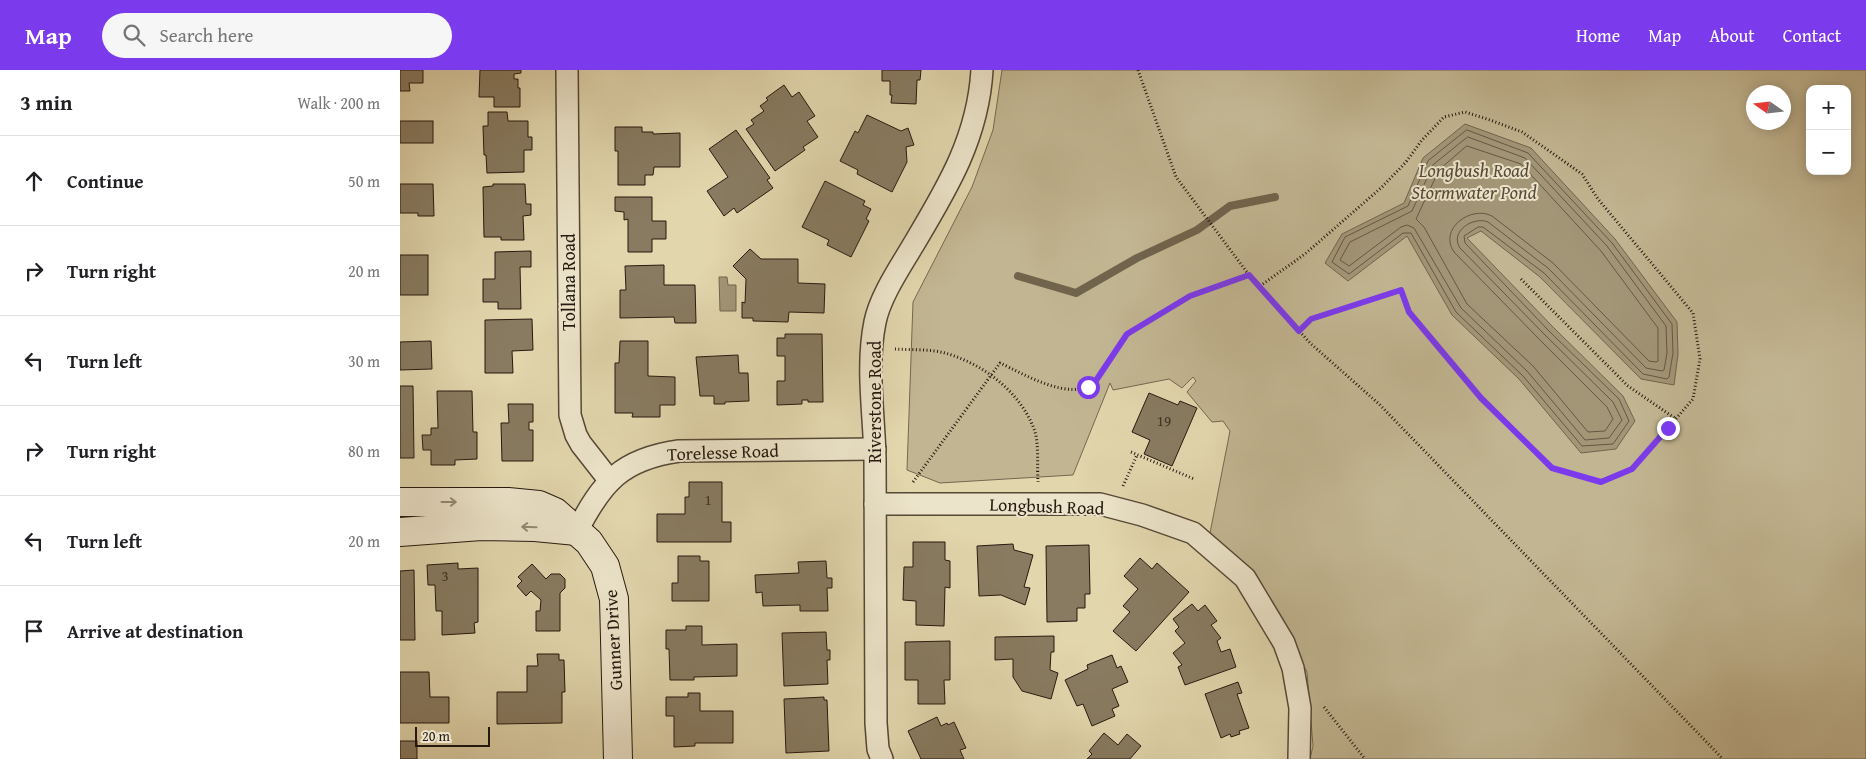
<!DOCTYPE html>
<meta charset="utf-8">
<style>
body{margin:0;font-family:"Gentium Book Plus",serif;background:#f6f6f6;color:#202124}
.controls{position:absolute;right:15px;top:15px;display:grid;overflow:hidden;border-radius:10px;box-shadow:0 2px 12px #0003}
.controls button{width:45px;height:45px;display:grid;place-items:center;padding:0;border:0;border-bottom:1px solid #e0e0e0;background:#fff;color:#202124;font:25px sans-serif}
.compass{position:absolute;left:1346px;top:15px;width:45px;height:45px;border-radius:50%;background:#fff;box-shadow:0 2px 12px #0003;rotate:284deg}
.scale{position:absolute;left:15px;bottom:12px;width:75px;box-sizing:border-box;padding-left:5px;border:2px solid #26190f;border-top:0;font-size:14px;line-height:18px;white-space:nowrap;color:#26190f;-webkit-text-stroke:4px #ece4ca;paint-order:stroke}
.stop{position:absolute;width:15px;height:15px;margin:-11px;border:4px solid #7c3aed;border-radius:50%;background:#fff}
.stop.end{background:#7c3aed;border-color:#fff;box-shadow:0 1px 5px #0008}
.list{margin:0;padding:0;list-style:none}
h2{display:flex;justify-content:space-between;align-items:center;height:65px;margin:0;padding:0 20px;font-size:21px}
h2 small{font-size:16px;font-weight:400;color:#757577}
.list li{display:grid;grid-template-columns:32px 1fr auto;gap:15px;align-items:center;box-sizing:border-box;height:90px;padding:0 20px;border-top:1px solid #e0e0e0}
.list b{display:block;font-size:19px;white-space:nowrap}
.list em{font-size:16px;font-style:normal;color:#757577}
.icon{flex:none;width:28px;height:28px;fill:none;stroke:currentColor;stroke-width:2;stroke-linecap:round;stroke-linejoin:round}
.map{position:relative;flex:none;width:1466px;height:689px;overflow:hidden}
header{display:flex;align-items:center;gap:30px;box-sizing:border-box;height:70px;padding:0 25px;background:#7c3aed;color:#fff}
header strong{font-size:24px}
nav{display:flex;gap:28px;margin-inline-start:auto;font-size:18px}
.search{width:350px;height:45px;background:#f6f6f6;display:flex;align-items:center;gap:12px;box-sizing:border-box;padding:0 18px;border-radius:28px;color:#757577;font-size:19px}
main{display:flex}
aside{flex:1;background:#fff}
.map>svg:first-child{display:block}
</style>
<header>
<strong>Map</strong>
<div class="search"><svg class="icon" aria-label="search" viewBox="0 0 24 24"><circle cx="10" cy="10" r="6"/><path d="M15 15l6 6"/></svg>Search here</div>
<nav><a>Home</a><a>Map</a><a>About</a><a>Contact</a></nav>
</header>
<main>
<aside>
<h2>3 min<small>Walk · 200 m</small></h2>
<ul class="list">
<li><svg class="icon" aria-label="ahead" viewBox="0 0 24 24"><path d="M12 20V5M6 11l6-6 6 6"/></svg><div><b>Continue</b></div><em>50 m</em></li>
<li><svg class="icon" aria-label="right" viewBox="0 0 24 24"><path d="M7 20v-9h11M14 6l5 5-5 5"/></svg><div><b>Turn right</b></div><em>20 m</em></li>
<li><svg class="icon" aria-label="left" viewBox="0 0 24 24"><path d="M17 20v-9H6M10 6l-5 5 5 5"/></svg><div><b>Turn left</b></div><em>30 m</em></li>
<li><svg class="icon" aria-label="right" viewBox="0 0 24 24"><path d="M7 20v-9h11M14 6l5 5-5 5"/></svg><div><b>Turn right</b></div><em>80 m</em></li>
<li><svg class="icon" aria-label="left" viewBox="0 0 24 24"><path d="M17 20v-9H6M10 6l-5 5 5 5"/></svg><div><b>Turn left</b></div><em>20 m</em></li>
<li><svg class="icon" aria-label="arrive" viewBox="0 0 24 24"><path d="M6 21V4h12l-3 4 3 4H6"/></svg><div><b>Arrive at destination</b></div></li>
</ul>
</aside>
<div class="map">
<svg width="1466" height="689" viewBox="0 0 1466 689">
<rect width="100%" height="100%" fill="#e2d6ad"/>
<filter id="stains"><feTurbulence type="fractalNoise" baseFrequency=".004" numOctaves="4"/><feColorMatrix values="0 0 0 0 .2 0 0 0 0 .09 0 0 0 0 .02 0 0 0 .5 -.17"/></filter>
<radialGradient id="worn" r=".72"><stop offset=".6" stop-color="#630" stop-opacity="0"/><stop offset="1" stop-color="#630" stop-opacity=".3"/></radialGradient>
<!-- green -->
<path fill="#c2b692" stroke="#746850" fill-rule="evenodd" d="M602,0H1466V689H910L913,676L907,602L872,534L833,483L810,463L830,361L823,351L812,352L787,322L796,311L793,307L782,318L769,309L713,320L710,313L673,405L540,413L507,400L513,232L572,117L593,60ZM1410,19H1447V101H1410ZM1354,22H1384V52H1354Z"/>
<!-- water -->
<g fill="#a29677" stroke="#70644d">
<polygon points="1065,54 1131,78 1215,169 1277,252 1278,284 1274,315 1241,309 1140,207 1081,161 1067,168 1153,257 1223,326 1235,351 1216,379 1181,383 1119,309 1052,245 1007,166 948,211 925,193 942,164 1004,133 1023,88"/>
<polygon points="319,207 327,207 328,215 336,215 336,241 320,241"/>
</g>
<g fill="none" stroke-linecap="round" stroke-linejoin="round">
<!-- shore -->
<g stroke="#645843" stroke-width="1">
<polygon points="1067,60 1128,83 1212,173 1272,254 1273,283 1269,307 1267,309 1243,304 1144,203 1083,157 1078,157 1064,166 1065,173 1149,261 1219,329 1229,351 1213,374 1182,376 1123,306 1056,242 1011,163 1003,163 949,204 932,192 945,167 1008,136 1028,91"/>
<path d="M1068,67L1125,88L1207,176L1266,256L1267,283L1264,300L1262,301L1246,298L1148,198L1088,152C1074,146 1049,161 1060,178L1145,265L1213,332L1222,350L1209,368L1185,370L1127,301L1061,238L1014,158L1007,155L1001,157L949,196L940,190L950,172L1012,141L1033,95Z"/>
<path d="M1067,76L1121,94L1201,181L1258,258V291L1256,292L1249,291L1153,193L1092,146C1071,135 1038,159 1054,182L1140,270L1207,337L1213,349L1205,361L1188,362L1133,296L1067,234L1024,157L1016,149L1039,100Z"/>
</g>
<!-- stream -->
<polyline stroke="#70644d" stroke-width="8" points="618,206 676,223 737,188 797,160 830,136 875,127"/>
</g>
<!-- building -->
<g fill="#887b61" stroke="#26190f">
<polygon points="0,0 23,0 23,13 9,13 10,21 0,21"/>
<polygon points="80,0 121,0 121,3 114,4 114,9 118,9 118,18 120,18 120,37 94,37 94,27 79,27"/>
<polygon points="482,0 521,0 520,10 517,10 516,34 491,33 492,25 490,25 490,11 482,11"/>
<polygon points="384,15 392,27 399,22 415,46 407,51 418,67 403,77 405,80 375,101 346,59 354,54 351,50 364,41 360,36 368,30 366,28"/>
<polygon points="88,42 107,42 108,51 128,51 128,67 132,67 132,80 124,80 124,102 87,103 86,85 84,85 83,56 88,56"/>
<polygon points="467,45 501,61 508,58 514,75 506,77 507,92 492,122 457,104 458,100 440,91 455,61 458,63"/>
<rect x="0" y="51" width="33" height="22"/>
<polygon points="215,57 242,57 242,62 253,62 253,64 280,63 280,97 254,97 253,105 245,105 245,115 218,115 218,81 215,81"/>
<polygon points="336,60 370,108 367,110 373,118 337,143 334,138 324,146 307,121 328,107 309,79"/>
<polygon points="425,111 465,131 463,135 471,139 466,149 469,151 451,187 427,175 429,170 402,157"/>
<polygon points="0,114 33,114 34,146 18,146 18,143 0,143"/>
<polygon points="93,114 125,114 126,134 131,134 131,145 123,146 124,170 101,170 101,167 84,167 83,117 93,116"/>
<polygon points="215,127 252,127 252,151 266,151 266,169 252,169 252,182 228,182 228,149 224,150 224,142 215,141"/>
<polygon points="350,179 361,189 398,189 398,213 425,214 424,243 389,242 388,252 353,251 353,248 342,248 342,232 345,233 346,209 333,196"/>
<polygon points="131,181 131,197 120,197 121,239 98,239 98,232 83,232 83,209 95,209 95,182"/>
<rect x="0" y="185" width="28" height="40"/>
<polygon points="264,195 264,215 295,215 296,253 275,253 274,247 220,248 220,220 226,220 225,196"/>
<polygon points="132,249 133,280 112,281 113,303 85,303 85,250"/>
<polygon points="385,264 422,264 423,332 408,332 408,330 402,330 402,334 377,335 377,311 385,311 385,286 377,286 377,268 385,268"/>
<polygon points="31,271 32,299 0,300 0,272"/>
<polygon points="220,271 248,271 248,306 275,307 275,335 260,335 260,347 232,347 233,343 215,343 215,293 219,293"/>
<polygon points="338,285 339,303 348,303 349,331 325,332 325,334 314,334 314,326 300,326 296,287"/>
<polygon points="0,316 13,316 14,388 0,388"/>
<polygon points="37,321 72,321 73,362 77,362 77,389 55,390 55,395 31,395 31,380 23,380 22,365 31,365 31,358 38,358"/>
<polygon points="749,323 778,335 780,331 797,338 772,396 744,384 750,370 732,362"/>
<polygon points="108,334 133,334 133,352 129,352 129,360 133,360 133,391 102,391 101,353 109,353"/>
<polygon points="289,412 322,412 322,452 331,452 331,472 257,472 257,444 285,444 285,427 289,427"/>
<polygon points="513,472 545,472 545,490 550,491 550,518 545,517 544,556 516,555 516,531 503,530 504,497 513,497"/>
<polygon points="613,474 614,480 633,485 624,517 630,518 625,535 601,525 579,526 577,476"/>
<polygon points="689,475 690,524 685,524 685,538 677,538 677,551 647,552 646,476"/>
<polygon points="278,486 300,486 300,491 309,491 309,531 272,531 272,513 278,513"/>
<polygon points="740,488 752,499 757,493 789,522 736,581 713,561 730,542 723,536 738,519 724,506"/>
<polygon points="426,491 427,508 432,508 432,518 427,518 428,541 400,541 400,535 363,536 362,522 356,523 355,505 399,503 398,492"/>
<polygon points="58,493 58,499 78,498 78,552 74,553 75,563 42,565 42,541 36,541 35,515 28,515 27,495"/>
<polygon points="132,494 146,509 151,504 160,504 165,509 165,518 160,523 160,561 136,561 136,541 140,541 141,530 131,521 126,526 117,516 122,511 118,507"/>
<polygon points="14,500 15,570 0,570 0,501"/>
<polygon points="792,534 798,541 805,535 817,551 811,555 821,568 817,571 821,582 830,579 836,597 785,615 778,597 782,595 773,583 785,573 775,561 779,557 773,549"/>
<polygon points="286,556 302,556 302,575 337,574 337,606 294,607 294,610 270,610 269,579 266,579 266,560 286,560"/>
<polygon points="426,562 427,580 430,580 430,590 427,590 428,614 384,616 382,563"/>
<polygon points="654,566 654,582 651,582 650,600 658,603 651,629 622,621 613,607 613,589 595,590 595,567"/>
<polygon points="550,571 550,610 544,610 545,634 518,634 518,610 505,610 505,572"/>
<polygon points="137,584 159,584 159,590 164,590 165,622 162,622 162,653 97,654 97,622 127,622 127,596 138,596"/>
<polygon points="712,585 717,598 721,596 728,612 712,619 719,636 712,639 715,646 692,656 683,634 677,636 665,610 688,599 687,595"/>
<polygon points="0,602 29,602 30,627 49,627 49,653 0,653"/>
<polygon points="838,612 842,623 837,624 849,658 839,661 840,664 831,667 830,664 821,668 805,624"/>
<polygon points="288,623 300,623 300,641 333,641 333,673 295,673 295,676 274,677 274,646 266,646 266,627 288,627"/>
<polygon points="424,627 424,630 427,630 429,681 386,683 384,629"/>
<polygon points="537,647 541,656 547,653 548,655 554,652 566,678 560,680 564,689 521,689 508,661"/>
<polygon points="704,663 718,675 727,664 741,676 730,689 687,689 692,684 689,681"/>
<rect x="0" y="671" width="17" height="18"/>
</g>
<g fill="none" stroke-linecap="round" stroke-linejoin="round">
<defs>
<g id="street">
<polyline points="167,0 170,345 176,365 181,374 210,411"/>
<polyline points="475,434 700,434 742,445 793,463 845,508 884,573 893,598 900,638 899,689"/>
<path d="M177,461C202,412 222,389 279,381L475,379"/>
<path d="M482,689L478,679L476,653C475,565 476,476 475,388C474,343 466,296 475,252C480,227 499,199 512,177C546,120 578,69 582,0"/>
</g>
<g id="secondary">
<polyline points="0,432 108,432 139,435 155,442 189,472 205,496 214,529 218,689"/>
<polyline points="0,462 81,456 135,457 177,461"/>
</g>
</defs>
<!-- street casing -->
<use href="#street" stroke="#554836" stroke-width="24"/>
<!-- secondary casing -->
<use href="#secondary" stroke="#26190f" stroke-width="30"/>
<!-- path -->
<g stroke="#26190f" stroke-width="3" stroke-dasharray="1 2.5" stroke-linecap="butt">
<polyline points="738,0 776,107 849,205 910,273 979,334 1323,689"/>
<polyline points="1121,209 1228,316 1276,349"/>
<polyline points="860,216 905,184 982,117 1006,92 1022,70 1044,47 1065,42 1090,50 1122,62 1182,104 1198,129 1293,243 1300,289 1293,329 1232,399 1201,412 1152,398 1081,328 1009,242 1001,220 911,249 899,261"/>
<path d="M495,279C511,280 530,279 545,283C584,294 622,323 635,362C639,375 637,398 638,412"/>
<polyline points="731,382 794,409"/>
<path d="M513,412L600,293C624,304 671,333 695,312L727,264L790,226L849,205"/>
<polyline points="723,416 737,385"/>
<polyline points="924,637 965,689"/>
</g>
<!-- street -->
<use href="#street" stroke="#ece4ca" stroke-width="21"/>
<!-- secondary -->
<use href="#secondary" stroke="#ece4ca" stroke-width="28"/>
</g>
<!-- one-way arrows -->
<defs><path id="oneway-shaft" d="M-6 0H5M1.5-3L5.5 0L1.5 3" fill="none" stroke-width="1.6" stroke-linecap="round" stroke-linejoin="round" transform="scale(1.25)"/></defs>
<g stroke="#938976">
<use href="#oneway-shaft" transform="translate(49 432)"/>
<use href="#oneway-shaft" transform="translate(129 457) rotate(-178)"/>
</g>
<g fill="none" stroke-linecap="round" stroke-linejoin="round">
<!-- route -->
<polyline stroke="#7c3aed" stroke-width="6" points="688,317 695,312 727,264 790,226 849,205 899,261 911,249 1001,220 1009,242 1081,328 1152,398 1201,412 1232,399 1268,358"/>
</g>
<g text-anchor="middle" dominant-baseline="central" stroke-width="4" stroke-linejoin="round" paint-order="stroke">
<!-- number labels -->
<g font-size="15" fill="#3e3224">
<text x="764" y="350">19</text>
<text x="308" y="429">1</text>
<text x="45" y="505">3</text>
</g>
<!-- street labels -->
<g font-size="18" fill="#26190f" stroke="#ece4ca">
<text transform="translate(168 212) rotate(-90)">Tollana Road</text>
<text transform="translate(474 332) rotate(-90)">Riverstone Road</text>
<text transform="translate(323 382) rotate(-2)">Torelesse Road</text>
<text transform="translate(647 436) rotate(2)">Longbush Road</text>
<text transform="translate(213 570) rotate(-93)">Gunner Drive</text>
</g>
<!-- water labels -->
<g font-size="19" font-style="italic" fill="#584b39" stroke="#ece4ca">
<text x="1074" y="100">Longbush Road<tspan x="1074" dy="22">Stormwater Pond</tspan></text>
</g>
</g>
<rect width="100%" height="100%" filter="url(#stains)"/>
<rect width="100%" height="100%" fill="url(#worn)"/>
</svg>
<div class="controls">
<button>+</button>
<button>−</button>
</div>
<svg class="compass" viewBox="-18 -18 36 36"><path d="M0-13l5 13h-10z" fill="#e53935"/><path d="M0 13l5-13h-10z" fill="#757577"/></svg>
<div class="scale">20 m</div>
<div class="stop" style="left:688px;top:317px"></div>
<div class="stop end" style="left:1268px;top:358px"></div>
</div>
</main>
